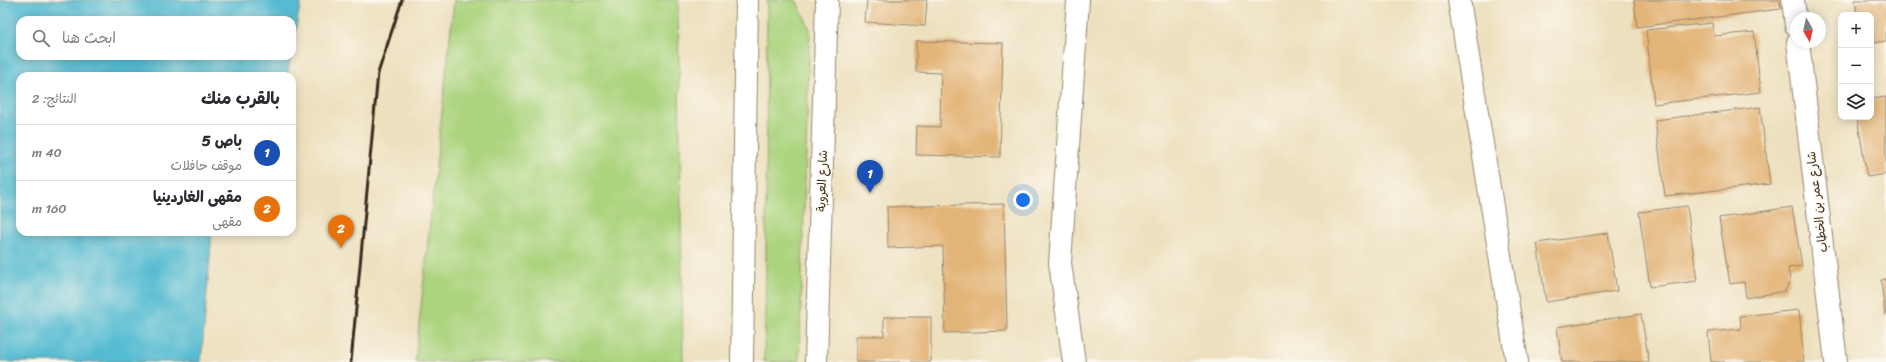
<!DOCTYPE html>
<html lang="ar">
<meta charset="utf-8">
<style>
body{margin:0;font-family:Sriracha,"Playpen Sans Arabic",sans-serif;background:#f7f7f7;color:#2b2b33;direction:rtl}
.controls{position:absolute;right:12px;top:12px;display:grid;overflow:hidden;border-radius:8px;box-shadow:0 2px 10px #0003}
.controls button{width:36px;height:36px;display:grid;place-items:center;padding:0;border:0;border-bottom:1px solid #e1e1e2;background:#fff;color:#2b2b33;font:20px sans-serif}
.compass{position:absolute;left:1790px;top:12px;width:36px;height:36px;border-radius:50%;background:#fff;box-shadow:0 2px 10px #0003;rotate:172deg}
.you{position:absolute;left:1023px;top:200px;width:14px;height:14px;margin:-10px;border:3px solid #fff;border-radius:50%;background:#1a73e8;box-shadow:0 0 0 6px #1a73e833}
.badge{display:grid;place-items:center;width:26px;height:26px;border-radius:50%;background:#0f766e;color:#fff;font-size:13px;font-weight:700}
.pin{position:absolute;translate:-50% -33px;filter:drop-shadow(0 1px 2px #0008)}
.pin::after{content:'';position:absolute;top:21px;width:14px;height:12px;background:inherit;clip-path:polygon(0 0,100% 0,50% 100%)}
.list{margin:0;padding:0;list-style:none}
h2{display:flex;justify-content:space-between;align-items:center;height:52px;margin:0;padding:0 16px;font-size:17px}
h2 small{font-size:13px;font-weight:400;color:#7c7c81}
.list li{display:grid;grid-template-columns:26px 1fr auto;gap:12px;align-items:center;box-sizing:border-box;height:56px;padding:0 16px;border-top:1px solid #e1e1e2}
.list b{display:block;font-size:15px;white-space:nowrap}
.list p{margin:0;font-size:13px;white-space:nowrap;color:#7c7c81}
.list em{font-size:13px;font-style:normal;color:#7c7c81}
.icon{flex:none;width:22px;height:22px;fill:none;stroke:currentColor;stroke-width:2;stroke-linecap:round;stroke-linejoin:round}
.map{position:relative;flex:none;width:1886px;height:362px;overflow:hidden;direction:ltr}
.search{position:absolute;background:#fff;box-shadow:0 2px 10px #0003;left:16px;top:16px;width:280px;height:44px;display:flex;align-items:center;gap:10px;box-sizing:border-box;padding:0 14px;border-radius:12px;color:#7c7c81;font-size:15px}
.panel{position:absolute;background:#fff;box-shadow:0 2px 10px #0003;left:16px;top:72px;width:280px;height:164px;border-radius:12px;direction:rtl}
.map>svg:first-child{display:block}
</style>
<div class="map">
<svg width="1886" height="362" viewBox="0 0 1886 362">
<rect width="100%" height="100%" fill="#fbf7ec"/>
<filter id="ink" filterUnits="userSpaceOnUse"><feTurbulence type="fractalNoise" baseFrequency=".025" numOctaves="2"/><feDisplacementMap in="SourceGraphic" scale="8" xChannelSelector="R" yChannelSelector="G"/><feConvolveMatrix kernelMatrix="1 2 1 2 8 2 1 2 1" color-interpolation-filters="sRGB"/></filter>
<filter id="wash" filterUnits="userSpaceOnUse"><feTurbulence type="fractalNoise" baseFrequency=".012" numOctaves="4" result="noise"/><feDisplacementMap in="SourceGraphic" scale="16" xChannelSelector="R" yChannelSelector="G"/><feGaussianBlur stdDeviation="0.9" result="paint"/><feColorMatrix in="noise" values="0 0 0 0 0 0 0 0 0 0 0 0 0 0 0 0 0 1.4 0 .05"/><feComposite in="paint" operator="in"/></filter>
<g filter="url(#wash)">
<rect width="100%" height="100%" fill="#ede0be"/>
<!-- green -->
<g fill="#acd47f" stroke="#747f4e">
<polygon points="454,0 678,0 683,362 415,362"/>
<polygon points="767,0 796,0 810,29 799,362 764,362 766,263"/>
</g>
<!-- water -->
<polygon fill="#54bbd2" stroke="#487278" points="0,0 301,0 292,50 292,20 20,20 20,56 291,56 287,76 20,76 20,232 212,232 201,362 0,362"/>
<g id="blocks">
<!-- building -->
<g fill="#e3b477">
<polygon points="867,0 927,0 925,26 865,22"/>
<polygon points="1634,0 1780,0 1781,9 1637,27"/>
<polygon points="1855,0 1886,0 1886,41 1871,43 1871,15 1857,15"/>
<polygon points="1712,23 1714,36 1754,32 1761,92 1654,104 1646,30"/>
<polygon points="916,41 1003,43 1000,157 916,155 917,126 940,127 941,73 916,72"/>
<polygon points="1886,97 1886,174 1867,177 1857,117 1871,117 1871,99"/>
<polygon points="1760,107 1770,184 1665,196 1655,120"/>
<polygon points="1004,204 1007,331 945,333 943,246 888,248 887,207"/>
<polygon points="1687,206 1697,281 1650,287 1639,212"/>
<polygon points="1792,207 1802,266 1788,268 1790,281 1785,291 1746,298 1744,282 1730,284 1719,218"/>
<polygon points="1608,233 1617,291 1546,302 1537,243"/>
<polygon points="1886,279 1886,315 1885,315 1881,280"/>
<polygon points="1799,310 1804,362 1711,362 1708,332 1741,329 1740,316"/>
<polygon points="1641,314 1649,362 1562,362 1557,327"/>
<polygon points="884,317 931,317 931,362 856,362 856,336 884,336"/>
</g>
</g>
</g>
<g filter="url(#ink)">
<use href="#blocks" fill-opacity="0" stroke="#94856e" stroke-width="1"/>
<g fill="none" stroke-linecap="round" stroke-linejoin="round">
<defs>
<g id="street">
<polyline points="1459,0 1517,362"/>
<polyline points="1793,0 1796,25"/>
<polyline points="1798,42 1836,362"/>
<polyline points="1074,362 1060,263 1078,0"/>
</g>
<g id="primary">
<polyline points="742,362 747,0"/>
<polyline points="816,362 827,0"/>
</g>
</defs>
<!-- street casing -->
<use href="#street" stroke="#94856e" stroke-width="24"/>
<!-- primary casing -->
<use href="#primary" stroke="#94856e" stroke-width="24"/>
<!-- street -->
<use href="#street" stroke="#fff" stroke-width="22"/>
<!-- primary -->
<use href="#primary" stroke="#fff" stroke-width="22"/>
<!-- rail -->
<polyline stroke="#3b2a1e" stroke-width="3" points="351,362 378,73 402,0"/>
</g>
</g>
<g text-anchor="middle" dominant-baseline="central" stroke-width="3" stroke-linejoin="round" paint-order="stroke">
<!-- street labels -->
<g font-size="12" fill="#3b2a1e" stroke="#fbf7ec">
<text transform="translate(822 181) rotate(-88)">شارع العروبة</text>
<text transform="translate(1817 202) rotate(-97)">شارع عمر بن الخطاب</text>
</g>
</g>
</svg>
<div class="controls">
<button>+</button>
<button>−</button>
<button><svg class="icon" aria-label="layers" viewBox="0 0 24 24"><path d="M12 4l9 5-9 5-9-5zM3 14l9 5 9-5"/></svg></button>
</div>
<svg class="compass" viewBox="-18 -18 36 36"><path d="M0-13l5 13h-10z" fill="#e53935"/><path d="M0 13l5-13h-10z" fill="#7c7c81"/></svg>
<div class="you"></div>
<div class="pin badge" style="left:870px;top:193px;background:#1a4fb4">1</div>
<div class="pin badge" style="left:341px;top:248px;background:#e8710a">2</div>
<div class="search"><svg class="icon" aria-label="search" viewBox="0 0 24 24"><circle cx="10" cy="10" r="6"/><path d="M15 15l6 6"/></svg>ابحث هنا</div>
<section class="panel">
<h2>بالقرب منك<small>النتائج: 2</small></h2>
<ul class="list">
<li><span class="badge" style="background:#1a4fb4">1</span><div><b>باص 5</b><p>موقف حافلات</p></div><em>40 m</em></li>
<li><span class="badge" style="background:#e8710a">2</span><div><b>مقهى الغاردينيا</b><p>مقهى</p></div><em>160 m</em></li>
</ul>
</section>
</div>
